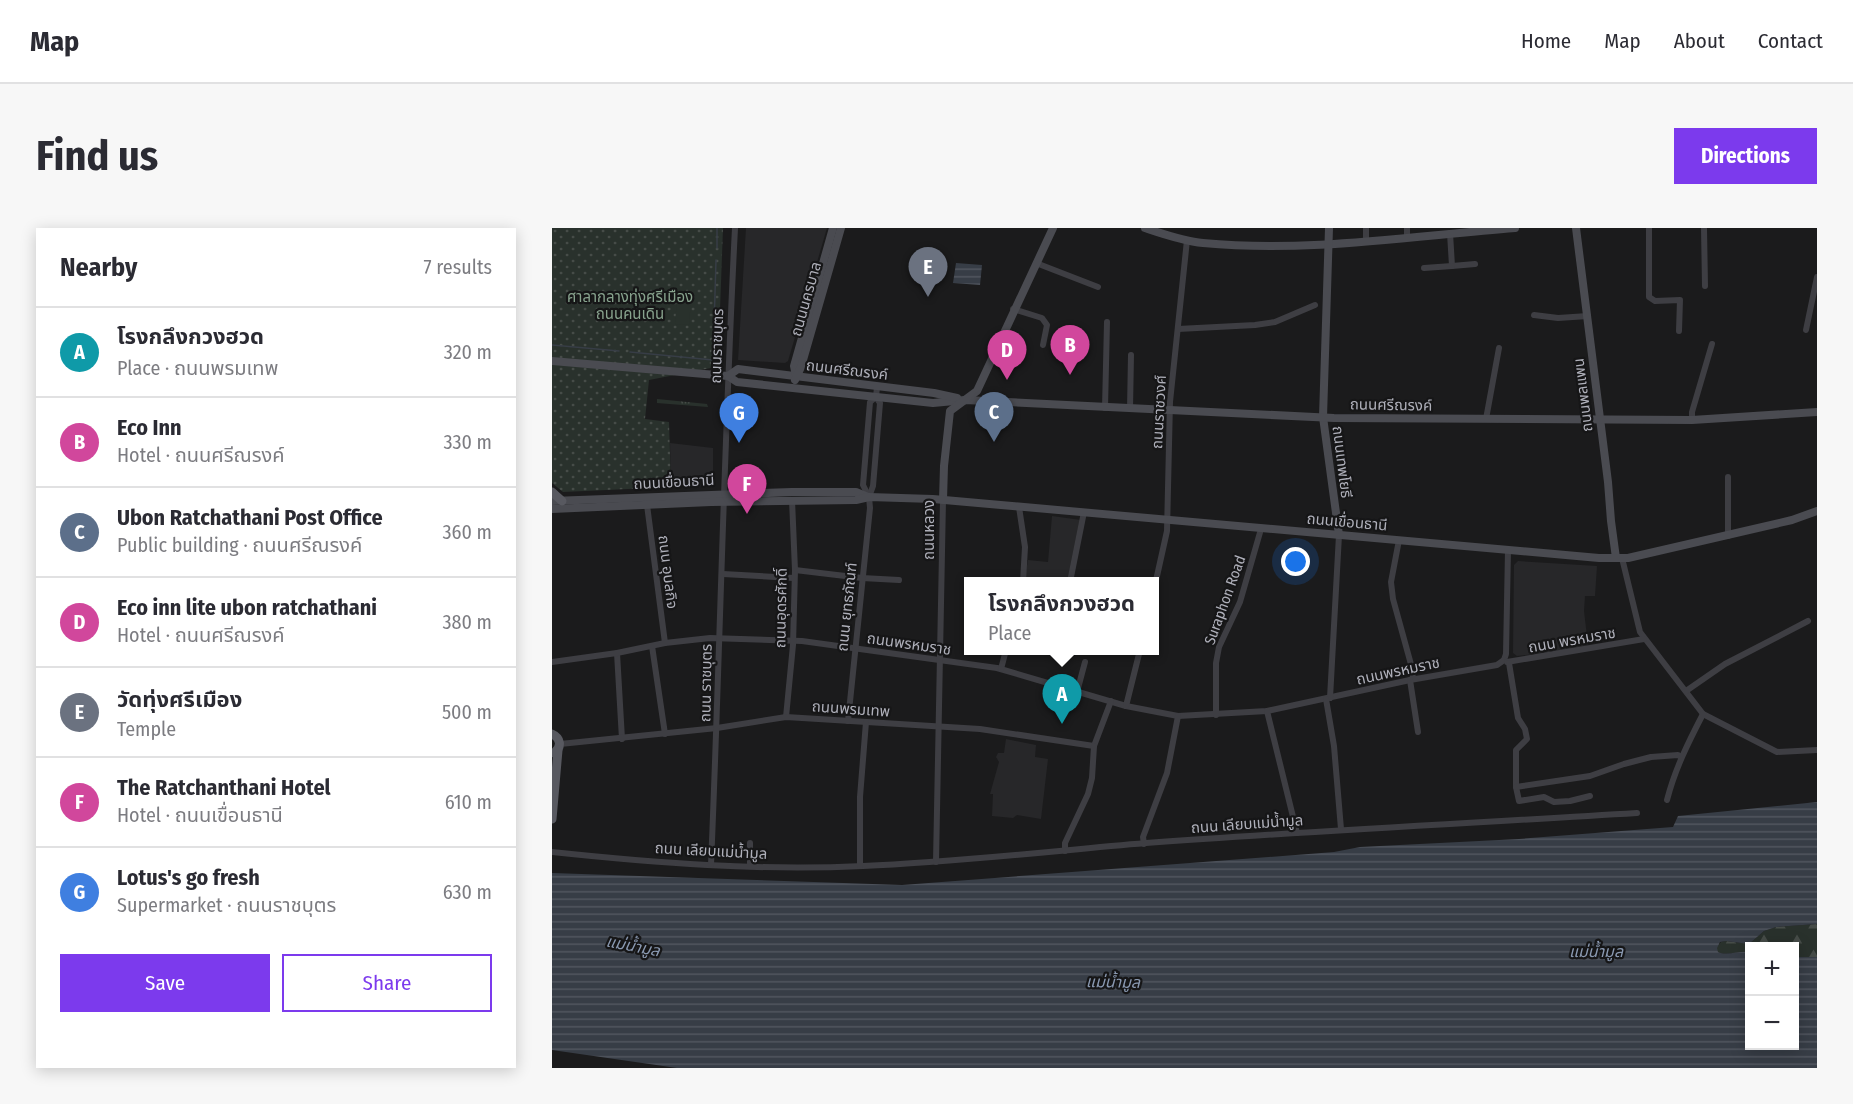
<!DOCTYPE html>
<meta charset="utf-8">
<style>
body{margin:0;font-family:"Fira Sans Condensed","Noto Sans Thai",sans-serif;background:#f7f7f7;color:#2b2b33}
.controls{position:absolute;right:18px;bottom:18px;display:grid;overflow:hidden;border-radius:0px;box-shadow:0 3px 15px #0003}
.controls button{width:54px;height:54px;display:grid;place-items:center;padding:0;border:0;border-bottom:2px solid #e1e1e2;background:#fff;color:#2b2b33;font:30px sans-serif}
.you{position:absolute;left:744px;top:334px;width:21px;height:21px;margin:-15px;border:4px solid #fff;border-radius:50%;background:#1a73e8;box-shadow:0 0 0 9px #1a73e833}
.badge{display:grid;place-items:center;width:39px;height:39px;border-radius:50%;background:#7c3aed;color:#fff;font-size:20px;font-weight:700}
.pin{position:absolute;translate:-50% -50px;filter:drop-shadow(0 2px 3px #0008)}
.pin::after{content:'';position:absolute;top:32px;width:21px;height:18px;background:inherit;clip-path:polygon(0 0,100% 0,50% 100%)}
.popup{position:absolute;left:412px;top:349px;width:195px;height:78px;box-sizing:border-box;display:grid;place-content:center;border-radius:0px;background:#fff;filter:drop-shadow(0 2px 4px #0005);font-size:20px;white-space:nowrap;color:#7c7c81}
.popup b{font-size:22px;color:#2b2b33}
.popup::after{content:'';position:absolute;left:50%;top:100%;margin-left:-12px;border:12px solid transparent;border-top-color:#fff}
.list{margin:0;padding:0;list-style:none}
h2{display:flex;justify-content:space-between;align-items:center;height:78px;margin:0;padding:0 24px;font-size:26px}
h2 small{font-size:20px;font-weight:400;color:#7c7c81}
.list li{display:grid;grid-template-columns:39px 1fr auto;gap:18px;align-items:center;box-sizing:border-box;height:90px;padding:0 24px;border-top:2px solid #e1e1e2}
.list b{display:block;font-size:22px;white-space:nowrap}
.list p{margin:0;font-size:20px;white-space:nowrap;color:#7c7c81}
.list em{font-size:20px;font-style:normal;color:#7c7c81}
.actions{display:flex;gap:12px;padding:18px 24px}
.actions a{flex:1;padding:14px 0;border:2px solid #7c3aed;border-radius:0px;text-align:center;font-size:21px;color:#7c3aed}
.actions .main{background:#7c3aed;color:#fff}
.map{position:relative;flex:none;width:1265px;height:840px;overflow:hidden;border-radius:0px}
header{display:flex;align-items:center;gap:36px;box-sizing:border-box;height:84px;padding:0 30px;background:#fff;border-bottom:2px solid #e1e1e2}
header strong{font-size:28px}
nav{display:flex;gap:33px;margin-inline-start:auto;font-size:21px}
.intro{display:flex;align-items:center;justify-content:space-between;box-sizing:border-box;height:144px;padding:0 36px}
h1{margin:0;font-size:42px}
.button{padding:15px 27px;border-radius:0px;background:#7c3aed;color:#fff;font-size:21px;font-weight:700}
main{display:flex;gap:36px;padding:0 36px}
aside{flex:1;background:#fff;border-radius:0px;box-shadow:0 3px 15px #0003}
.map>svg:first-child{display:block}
</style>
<header>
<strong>Map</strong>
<nav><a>Home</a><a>Map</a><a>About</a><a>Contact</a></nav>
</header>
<div class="intro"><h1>Find us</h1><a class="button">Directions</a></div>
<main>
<aside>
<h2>Nearby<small>7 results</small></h2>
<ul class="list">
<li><span class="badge" style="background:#0f9aa8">A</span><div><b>โรงกลึงกวงฮวด</b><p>Place · ถนนพรมเทพ</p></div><em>320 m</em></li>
<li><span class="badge" style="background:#d1479c">B</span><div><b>Eco Inn</b><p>Hotel · ถนนศรีณรงค์</p></div><em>330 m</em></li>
<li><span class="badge" style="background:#5c6f8a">C</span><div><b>Ubon Ratchathani Post Office</b><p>Public building · ถนนศรีณรงค์</p></div><em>360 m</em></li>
<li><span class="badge" style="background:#d1479c">D</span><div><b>Eco inn lite ubon ratchathani</b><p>Hotel · ถนนศรีณรงค์</p></div><em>380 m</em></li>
<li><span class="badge" style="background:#6b7280">E</span><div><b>วัดทุ่งศรีเมือง</b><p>Temple</p></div><em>500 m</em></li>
<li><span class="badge" style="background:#d1479c">F</span><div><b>The Ratchanthani Hotel</b><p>Hotel · ถนนเขื่อนธานี</p></div><em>610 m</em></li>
<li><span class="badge" style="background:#3f7fe0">G</span><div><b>Lotus's go fresh</b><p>Supermarket · ถนนราชบุตร</p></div><em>630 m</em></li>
</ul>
<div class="actions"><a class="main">Save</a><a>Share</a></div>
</aside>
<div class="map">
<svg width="1265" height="840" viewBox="0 0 1265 840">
<defs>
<pattern id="grass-tufts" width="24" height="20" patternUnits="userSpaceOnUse" patternTransform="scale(1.5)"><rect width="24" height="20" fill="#29312c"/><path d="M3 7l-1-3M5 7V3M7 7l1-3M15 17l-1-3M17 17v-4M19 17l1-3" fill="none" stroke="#464c48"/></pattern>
<pattern id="forest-firs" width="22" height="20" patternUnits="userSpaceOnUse" patternTransform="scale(1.5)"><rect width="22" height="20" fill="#29312c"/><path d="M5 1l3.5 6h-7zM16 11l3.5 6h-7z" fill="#464c48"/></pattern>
<pattern id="park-dots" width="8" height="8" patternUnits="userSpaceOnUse" patternTransform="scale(1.5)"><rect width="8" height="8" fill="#29312c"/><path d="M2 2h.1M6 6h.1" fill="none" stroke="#464c48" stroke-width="1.8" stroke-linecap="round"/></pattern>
<pattern id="water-rules" width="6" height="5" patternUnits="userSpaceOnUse" patternTransform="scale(1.5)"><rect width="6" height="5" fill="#373d46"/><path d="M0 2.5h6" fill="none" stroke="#51565f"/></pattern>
</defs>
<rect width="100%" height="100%" fill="#1b1b1c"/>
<!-- built -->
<g fill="#272729">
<polygon points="194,0 275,0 236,133 233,135 186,132"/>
<polygon points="118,215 161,220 161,254 157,258 119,259"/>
<polygon points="500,288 529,292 517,353 472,354 476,332 496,334"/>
<polygon points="966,333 1045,338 1043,368 1033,368 1032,383 1036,417 1014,422 965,428 961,425 962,337"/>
<polygon points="454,511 484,517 483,529 496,531 489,591 465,587 461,590 440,588 441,566 438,566 447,534 444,529 446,525 452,525"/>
</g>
<!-- grass -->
<polygon fill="url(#grass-tufts)" points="105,171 155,176 156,179 105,175"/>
<!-- forest -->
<path fill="url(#forest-firs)" d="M1265,696V729H1243L1242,718H1198L1197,724C1187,723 1174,728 1166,724L1164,720L1169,714L1174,713L1197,716L1212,703L1224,699Z"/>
<!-- park -->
<polygon fill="url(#park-dots)" points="0,0 171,0 166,136 164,139 97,152 93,191 117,194 119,259 11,264 0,255"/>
<!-- pitch -->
<g fill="#29312c">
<polygon points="100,69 114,70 112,95 98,94"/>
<polygon points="125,71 139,72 137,97 123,96"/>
</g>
<!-- water -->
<g fill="url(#water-rules)">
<polygon points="404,35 430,37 428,57 401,55"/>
<path d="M1265,574V696L1224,699L1212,703L1197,716L1174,713L1168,714L1165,720L1166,724C1174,728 1187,723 1197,724L1198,818H1242L1243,729H1265V840H125L0,822V645L350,657L782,624L808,619L967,611L1121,599L1126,588Z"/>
</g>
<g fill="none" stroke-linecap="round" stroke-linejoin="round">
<!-- stream -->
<g stroke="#373d46" stroke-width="1.5">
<polyline points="165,20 165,0"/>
<polyline points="0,117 67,123"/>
<polyline points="78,124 161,132 164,32"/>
</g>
<!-- street -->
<g stroke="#3e3e43" stroke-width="6">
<polyline points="855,0 855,9"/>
<polyline points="1097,0 1097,69 1103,73 1128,72 1127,103"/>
<polyline points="1152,0 1153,58"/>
<polyline points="898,5 900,38 923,36"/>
<polyline points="814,13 814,0"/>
<polyline points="484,35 546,59"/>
<polyline points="872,40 900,38"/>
<polyline points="461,81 490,90 495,97 491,117"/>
<polyline points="982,87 1006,90 1036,88"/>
<polyline points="626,101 703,97 723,94 763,77"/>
<polyline points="1254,102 1265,49"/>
<polyline points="553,180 555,94"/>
<polyline points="578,181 579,127"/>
<polyline points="934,191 947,120"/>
<polyline points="1140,192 1140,184 1160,116"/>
<polyline points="1176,249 1176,308"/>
<polyline points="317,269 321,258 328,175 324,169 325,159"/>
<polyline points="95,277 113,415"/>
<polyline points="467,279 473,319 471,354"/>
<polyline points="847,312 839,354 841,371 860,440 861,451"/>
<polyline points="1070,330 1088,404 1151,486 1225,524 1265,522"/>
<polyline points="243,342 310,350 347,352"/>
<polyline points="171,346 242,350"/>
<polyline points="518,354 532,284"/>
<polyline points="603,357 615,303 618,174 635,12"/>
<polyline points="100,418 113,506"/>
<polyline points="65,425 70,511"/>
<polyline points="952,432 954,426 956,322"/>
<polyline points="0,434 65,425 113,415 158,410 250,413 445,440 574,478 626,488 715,483 858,452 945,437 952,432"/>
<polyline points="955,434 1092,411"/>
<polyline points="957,435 966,490 973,501 975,511 964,522 964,559 967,573 992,569 1002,574 1018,573 1038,568"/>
<polyline points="449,441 454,422"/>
<polyline points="858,452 866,504"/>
<polyline points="1134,463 1173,436 1256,393"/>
<polyline points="525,464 533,434"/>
<polyline points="778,470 787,307"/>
<polyline points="774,471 782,518 789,601"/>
<polyline points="574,478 588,422"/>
<polyline points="715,483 745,605"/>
<polyline points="664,487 664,435 667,419 688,374 709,301"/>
<polyline points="234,489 241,417 243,342 240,272"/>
<polyline points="296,493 318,280 317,269 311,257 318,174 324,169"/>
<polyline points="8,516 165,500 234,489 428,501 542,518 559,473"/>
<polyline points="964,559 1038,548 1072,536 1099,529 1126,527 1129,529"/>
<path d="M1115,572C1123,541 1136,515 1151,486"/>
<polyline points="198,615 198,638"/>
<polyline points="592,616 591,609 615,545 626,488"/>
<polyline points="513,623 513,615 536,566 540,550 542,518"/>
<path d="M0,624C103,635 207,643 311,638C406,634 500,623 594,615C758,603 921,595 1085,585"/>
<polyline points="384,634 391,272"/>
<path d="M159,637C168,425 172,213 183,0"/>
<polyline points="308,638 308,569 314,494"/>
</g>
<!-- secondary -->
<g stroke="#4a4b51" stroke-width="8">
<path d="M593,0C611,6 631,13 651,15C754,25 860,8 963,0"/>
<polyline points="777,0 771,189 787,307"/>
<polyline points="1024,0 1056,254 1059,293 1064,330"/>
<polyline points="0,133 176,148 185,154 381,175 413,172 782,190 1140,192 1265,184"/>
<polyline points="176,148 186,141 382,165 405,170"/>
<polyline points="244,148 242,138 281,0"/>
<polyline points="243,152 249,139 289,0"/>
<polyline points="391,272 392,238 398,183 425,163 501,0"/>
<polyline points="0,273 240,264 304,264 316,269"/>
<polyline points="0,281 159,274 304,272 317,269 381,271 1047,330 1076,330 1240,292 1265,283"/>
</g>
<!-- primary -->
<g stroke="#585960" stroke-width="9">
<polyline points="0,264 10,273"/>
<path d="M0,506C9,510 10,519 2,525"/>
<polyline points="0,591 6,522"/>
</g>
</g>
<g text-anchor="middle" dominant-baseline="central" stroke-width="4.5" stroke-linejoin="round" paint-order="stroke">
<!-- park labels -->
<g font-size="15" fill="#88a38e" stroke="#161617">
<text x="78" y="69">ศาลากลางทุ่งศรีเมือง<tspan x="78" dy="17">ถนนคนเดิน</tspan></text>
</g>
<!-- street labels -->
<g font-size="15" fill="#afb0ba" stroke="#161617">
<text transform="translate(254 71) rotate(-74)">ถนนนครบาล</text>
<text transform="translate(165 118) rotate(-88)">ถนนราชบุตร</text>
<text transform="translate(295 142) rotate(7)">ถนนศรีณรงค์</text>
<text transform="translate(1031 167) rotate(-97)">ถนนพลแพน</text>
<text transform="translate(839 177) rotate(1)">ถนนศรีณรงค์</text>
<text transform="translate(607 184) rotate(-87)">ถนนราชวงศ์</text>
<text transform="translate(790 234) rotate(83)">ถนนเทพโยธี</text>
<text transform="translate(122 254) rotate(-3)">ถนนเขื่อนธานี</text>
<text transform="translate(795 294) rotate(5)">ถนนเขื่อนธานี</text>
<text transform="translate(377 302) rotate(-90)">ถนนหลวง</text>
<text transform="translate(116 344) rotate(83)">ถนน อุบลกิจ</text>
<text transform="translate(673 372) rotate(-70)">Suraphon Road</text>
<text transform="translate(295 379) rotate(-84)">ถนน ยุทธภัณฑ์</text>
<text transform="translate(229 380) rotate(-89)">ถนนอุดรศักดิ์</text>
<text transform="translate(1020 412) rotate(-10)">ถนน พรหมราช</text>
<text transform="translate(357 416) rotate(8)">ถนนพรหมราช</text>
<text transform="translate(846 443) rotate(-12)">ถนนพรหมราช</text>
<text transform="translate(154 455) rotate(-89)">ถนน ราชบุตร</text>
<text transform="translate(299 481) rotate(4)">ถนนพรมเทพ</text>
<text transform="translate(695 596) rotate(-4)">ถนน เลียบแม่น้ำมูล</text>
<text transform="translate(159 623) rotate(3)">ถนน เลียบแม่น้ำมูล</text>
</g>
<!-- water labels -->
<g font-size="16" font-style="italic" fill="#8a99b1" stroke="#161617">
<text transform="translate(81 718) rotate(11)">แม่น้ำมูล</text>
<text x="1044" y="723">แม่น้ำมูล</text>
<text transform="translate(561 754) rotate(1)">แม่น้ำมูล</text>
</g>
</g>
</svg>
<div class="controls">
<button>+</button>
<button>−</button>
</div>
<div class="you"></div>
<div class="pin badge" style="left:510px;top:496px;background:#0f9aa8">A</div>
<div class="popup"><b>โรงกลึงกวงฮวด</b>Place</div>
<div class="pin badge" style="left:518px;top:147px;background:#d1479c">B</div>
<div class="pin badge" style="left:442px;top:214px;background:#5c6f8a">C</div>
<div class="pin badge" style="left:455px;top:152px;background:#d1479c">D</div>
<div class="pin badge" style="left:376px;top:69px;background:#6b7280">E</div>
<div class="pin badge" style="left:195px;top:286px;background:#d1479c">F</div>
<div class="pin badge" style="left:187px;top:215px;background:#3f7fe0">G</div>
</div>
</main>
